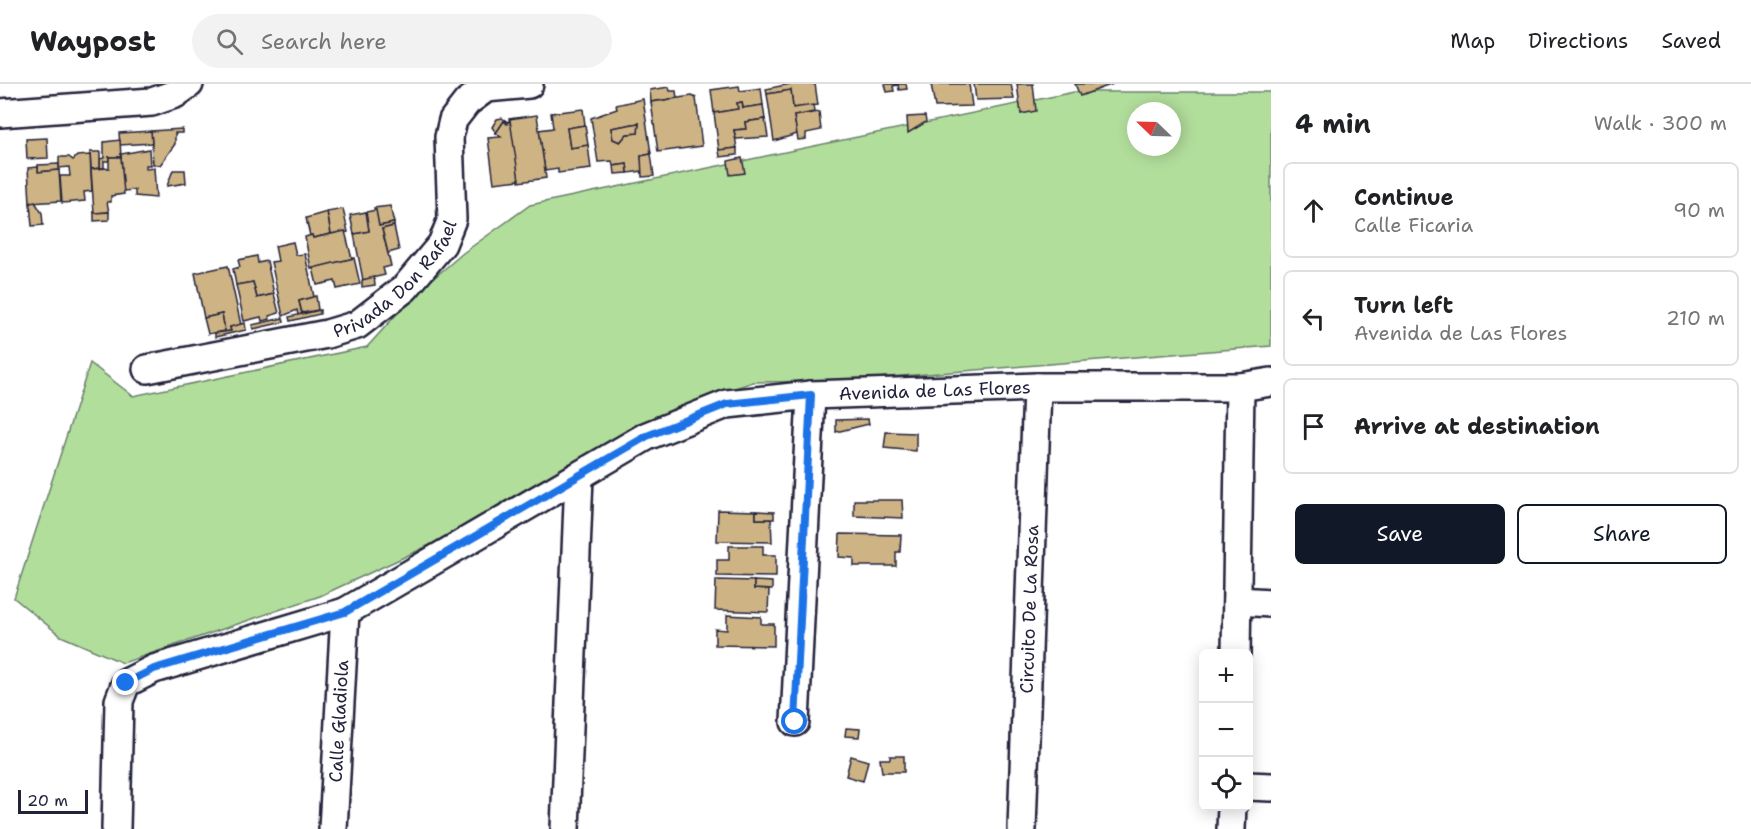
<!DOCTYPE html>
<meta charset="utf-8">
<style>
body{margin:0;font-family:"Shantell Sans",sans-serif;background:#f2f2f2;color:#202124}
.controls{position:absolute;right:18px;bottom:18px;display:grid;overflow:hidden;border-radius:9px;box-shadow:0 3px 15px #0003}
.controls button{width:54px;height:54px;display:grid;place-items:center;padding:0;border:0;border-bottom:2px solid #e0e0e0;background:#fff;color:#202124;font:30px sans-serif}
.compass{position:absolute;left:1127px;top:18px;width:54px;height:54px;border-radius:50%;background:#fff;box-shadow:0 3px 15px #0003;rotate:293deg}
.scale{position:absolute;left:18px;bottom:15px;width:70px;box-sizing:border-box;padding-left:6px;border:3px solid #22223b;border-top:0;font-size:16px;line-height:21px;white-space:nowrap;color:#22223b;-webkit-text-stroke:4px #fff;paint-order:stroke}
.stop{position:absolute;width:18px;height:18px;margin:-14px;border:4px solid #1a73e8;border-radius:50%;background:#fff}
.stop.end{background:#1a73e8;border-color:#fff;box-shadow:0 2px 6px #0008}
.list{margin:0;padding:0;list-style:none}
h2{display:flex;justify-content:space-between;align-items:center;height:78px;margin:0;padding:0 24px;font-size:26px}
h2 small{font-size:20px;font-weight:400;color:#757577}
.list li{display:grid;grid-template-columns:39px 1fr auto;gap:18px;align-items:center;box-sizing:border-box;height:96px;margin:0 12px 12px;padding:0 12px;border:2px solid #e0e0e0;border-radius:9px}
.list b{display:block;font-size:22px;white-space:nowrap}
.list p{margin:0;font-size:20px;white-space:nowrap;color:#757577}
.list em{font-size:20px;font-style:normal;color:#757577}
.actions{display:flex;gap:12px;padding:18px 24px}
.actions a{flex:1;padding:14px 0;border:2px solid #111827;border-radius:9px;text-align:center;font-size:21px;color:#111827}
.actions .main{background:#111827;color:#fff}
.icon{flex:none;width:33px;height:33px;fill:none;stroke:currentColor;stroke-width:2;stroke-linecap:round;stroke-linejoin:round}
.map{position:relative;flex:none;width:1271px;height:745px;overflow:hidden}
header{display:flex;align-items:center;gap:36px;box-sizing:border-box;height:84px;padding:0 30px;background:#fff;border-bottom:2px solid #e0e0e0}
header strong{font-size:28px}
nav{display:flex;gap:33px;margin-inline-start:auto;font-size:21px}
.search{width:420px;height:54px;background:#f2f2f2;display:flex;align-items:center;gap:15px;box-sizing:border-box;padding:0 21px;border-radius:33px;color:#757577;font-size:22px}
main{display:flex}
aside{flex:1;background:#fff}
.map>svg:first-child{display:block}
</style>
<header>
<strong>Waypost</strong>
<div class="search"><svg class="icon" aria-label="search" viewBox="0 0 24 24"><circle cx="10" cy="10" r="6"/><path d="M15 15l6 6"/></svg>Search here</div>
<nav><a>Map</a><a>Directions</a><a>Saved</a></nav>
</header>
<main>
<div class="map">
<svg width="1271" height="745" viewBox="0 0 1271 745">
<rect width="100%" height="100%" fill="#fff"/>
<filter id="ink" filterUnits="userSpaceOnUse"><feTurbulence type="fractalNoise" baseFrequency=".0167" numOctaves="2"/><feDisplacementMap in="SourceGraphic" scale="12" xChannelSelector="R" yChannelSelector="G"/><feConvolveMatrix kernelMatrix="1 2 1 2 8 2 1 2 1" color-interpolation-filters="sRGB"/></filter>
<g filter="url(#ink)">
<!-- green -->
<path fill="#b2de9c" stroke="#6a806c" stroke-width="1.5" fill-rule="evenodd" d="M1074,8H1271V262L840,297L753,298L673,325L430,461L320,512L123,579L61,552L14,514L90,279L133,312L367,263L413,212L463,169L530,121ZM1136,27H1172V63H1136Z"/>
<!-- building -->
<g fill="#ceb384" stroke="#22223b" stroke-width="1.5" fill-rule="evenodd">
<polygon points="790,0 815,0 818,21 793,24 791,6 767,10 766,5"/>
<polygon points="885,0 906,0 907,5 899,6 898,1 893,2 894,7 887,8"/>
<polygon points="931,0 969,0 972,22 935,23"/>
<polygon points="974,0 1011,0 1014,15 976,16"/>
<polygon points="1017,0 1033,0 1036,27 1021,30"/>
<polygon points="1075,0 1113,0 1080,12"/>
<polygon points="739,2 740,7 761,4 763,21 743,24 742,18 737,19 738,25 714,29 711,6"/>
<polygon points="669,3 670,7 676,7 677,14 651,18 650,6"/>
<polygon points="791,6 793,24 813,21 814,28 794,32 797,50 774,57 767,10"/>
<polygon points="692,12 696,14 702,62 658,68 651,18"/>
<path d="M643,15L651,70L641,72L643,87L628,89L627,80L613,82L612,77L598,78L591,34L617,25L616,21ZM639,39L638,49L627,50L620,58L613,55L611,44Z"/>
<polygon points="742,18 743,24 763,21 765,35 745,38 746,45 734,46 737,64 719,66 714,29 738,25 737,19"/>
<polygon points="583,25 585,41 567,44 570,64 588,61 591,85 558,89 558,85 545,87 539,46 553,44 551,29"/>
<polygon points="819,28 821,46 806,49 806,55 798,56 794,32"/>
<polygon points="537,31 546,94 519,98 509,35"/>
<polygon points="925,32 926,38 908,49 907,33"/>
<polygon points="502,34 508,38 504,37 496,49 492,43 497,35"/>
<polygon points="765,35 768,53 736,55 734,46 746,45 745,38"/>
<polygon points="510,36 519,96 494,99 488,54 501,53 496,49 504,37 507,40"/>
<polygon points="639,39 638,49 627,50 620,58 613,55 611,44"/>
<polygon points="585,41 588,61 570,64 567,44"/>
<polygon points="182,45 182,49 175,49 175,60 163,77 160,81 153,80 151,47"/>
<polygon points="151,47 152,59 120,61 119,49"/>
<polygon points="47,54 48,74 27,75 26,55"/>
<polygon points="120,56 121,73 109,73 109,77 104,77 104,84 100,84 100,75 104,74 104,58"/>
<polygon points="737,64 737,71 720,73 719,66"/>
<polygon points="149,65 150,81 146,81 146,85 154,84 156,114 135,112 135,106 123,107 121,70"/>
<polygon points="90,68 100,68 100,84 91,85"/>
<polygon points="651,70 654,92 642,93 641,72"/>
<polygon points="90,71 92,107 84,108 85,117 62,119 60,92 70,92 69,83 59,84 59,73 69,73 73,76 77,72"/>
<polygon points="109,73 121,73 124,110 111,112 111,118 107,118 109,128 94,129 91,85 109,84"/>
<polygon points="742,74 745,89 730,91 728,77"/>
<polygon points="59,80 59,86 38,88 38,81"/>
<polygon points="627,80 628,89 615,90 614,82"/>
<polygon points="38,83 38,88 59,86 61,117 30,119 28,84"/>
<polygon points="173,86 185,86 186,99 167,102"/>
<polygon points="35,118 42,129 43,141 32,142 30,119"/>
<polygon points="390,122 394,139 379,142 374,124"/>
<polygon points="343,125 348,148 331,150 327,128"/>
<polygon points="376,126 379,142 394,139 394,142 382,145 391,182 383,184 385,191 363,196 354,150 369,147 366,128"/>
<polygon points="109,128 109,136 94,137 94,129"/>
<polygon points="327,128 331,150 313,154 312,151 310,152 306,134"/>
<polygon points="366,128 369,147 354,150 350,131"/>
<polygon points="394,142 399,166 388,169 382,145"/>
<polygon points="345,147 352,175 311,185 305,153 312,151 313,154"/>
<polygon points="293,158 296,171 305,170 314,213 299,217 302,230 298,231 297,226 283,232 271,178 278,177 275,162"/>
<polygon points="257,172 258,179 267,177 274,210 257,214 253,198 236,201 233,185 240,183 238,176"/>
<polygon points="354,174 360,200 337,205 335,197 317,201 313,184"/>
<polygon points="228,182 241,241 230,243 231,247 225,248 222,230 204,234 195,189"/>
<polygon points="374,193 375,201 362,203 362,196"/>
<polygon points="253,198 257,214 274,210 279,229 269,232 270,235 262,237 261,233 244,237 236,201"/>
<polygon points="316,212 318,226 302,229 299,217"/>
<polygon points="320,226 320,230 290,237 289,233"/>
<polygon points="222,230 225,247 208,250 204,234"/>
<polygon points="283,234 284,238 253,245 252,241"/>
<polygon points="245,239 246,246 215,253 215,249 231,247 230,243"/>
<polygon points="868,335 869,340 836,348 836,336"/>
<polygon points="886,348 916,349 916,367 884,364"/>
<polygon points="854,416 902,416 903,434 854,432"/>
<polygon points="718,426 756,427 756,435 771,435 772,458 717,457"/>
<polygon points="756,427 774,428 774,435 756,435"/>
<polygon points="840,450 901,451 900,468 896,468 896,482 854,482 854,474 839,473"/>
<polygon points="729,462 763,462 763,471 776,471 776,493 717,492 717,476 729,476"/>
<polygon points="716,496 754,497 754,505 769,506 768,528 715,526"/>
<polygon points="754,497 772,498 772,506 754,505"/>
<polygon points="727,531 761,533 761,540 774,540 774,562 715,561 715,545 727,546"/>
<polygon points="846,644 860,645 859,653 845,652"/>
<polygon points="851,672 868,677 863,697 846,692"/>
<polygon points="890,672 904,672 904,688 882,688 880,675 890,675"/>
</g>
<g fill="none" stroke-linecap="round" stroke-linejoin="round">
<defs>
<g id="minor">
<polyline points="0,29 152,18 175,10 189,0"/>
<path id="s1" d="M147,285L327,250L357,241L405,204L442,160L452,135L449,53L453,36L467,18L486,4L529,0"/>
<polyline points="1237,517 1271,519"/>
<polyline points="1236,570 1240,303"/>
<polyline points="795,638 811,311"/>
<polyline points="1248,702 1271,703"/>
<path id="s2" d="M116,745L119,617L126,599L154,585L345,528L647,352L727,320L811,311L1037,303H1240L1271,298"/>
<path id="s3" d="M333,745L345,528"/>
<polyline points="565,745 579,393"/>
<path id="s4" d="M1022,745L1037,303"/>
<polyline points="1231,745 1232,722"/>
</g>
</defs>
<!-- minor casing -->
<use href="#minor" stroke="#22223b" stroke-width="32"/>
<!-- minor -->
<use href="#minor" stroke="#fff" stroke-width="27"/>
</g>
</g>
<g fill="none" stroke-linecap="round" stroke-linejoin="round" filter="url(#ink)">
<!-- route -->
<polyline stroke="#1a73e8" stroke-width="8" points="126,599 154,585 345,528 647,352 727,320 811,311 795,638"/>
</g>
<g text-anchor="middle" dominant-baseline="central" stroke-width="5" stroke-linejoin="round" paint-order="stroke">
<!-- street labels -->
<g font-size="18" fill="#22223b" stroke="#fff">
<text stroke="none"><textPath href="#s1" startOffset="274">Privada Don Rafael</textPath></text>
<text stroke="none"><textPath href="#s2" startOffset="1022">Avenida de Las Flores</textPath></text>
<text stroke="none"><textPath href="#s4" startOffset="220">Circuito De La Rosa</textPath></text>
<text stroke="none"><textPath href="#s3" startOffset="108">Calle Gladiola</textPath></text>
</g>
</g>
</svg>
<div class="controls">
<button>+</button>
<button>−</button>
<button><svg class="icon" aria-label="locate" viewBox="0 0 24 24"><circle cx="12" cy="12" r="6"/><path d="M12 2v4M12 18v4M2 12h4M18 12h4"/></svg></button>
</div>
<svg class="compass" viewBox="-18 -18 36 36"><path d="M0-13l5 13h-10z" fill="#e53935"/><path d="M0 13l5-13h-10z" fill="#757577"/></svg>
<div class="scale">20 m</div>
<div class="stop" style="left:795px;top:638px"></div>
<div class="stop end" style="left:126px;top:599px"></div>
</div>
<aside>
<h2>4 min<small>Walk · 300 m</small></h2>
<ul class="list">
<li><svg class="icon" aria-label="ahead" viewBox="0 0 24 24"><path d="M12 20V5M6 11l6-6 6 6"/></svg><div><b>Continue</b><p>Calle Ficaria</p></div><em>90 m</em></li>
<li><svg class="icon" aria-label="left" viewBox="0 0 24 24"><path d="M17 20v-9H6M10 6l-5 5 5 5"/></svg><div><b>Turn left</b><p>Avenida de Las Flores</p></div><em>210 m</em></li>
<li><svg class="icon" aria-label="arrive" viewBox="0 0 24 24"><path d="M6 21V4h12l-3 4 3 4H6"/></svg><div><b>Arrive at destination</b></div></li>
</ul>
<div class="actions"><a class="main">Save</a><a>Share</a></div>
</aside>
</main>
